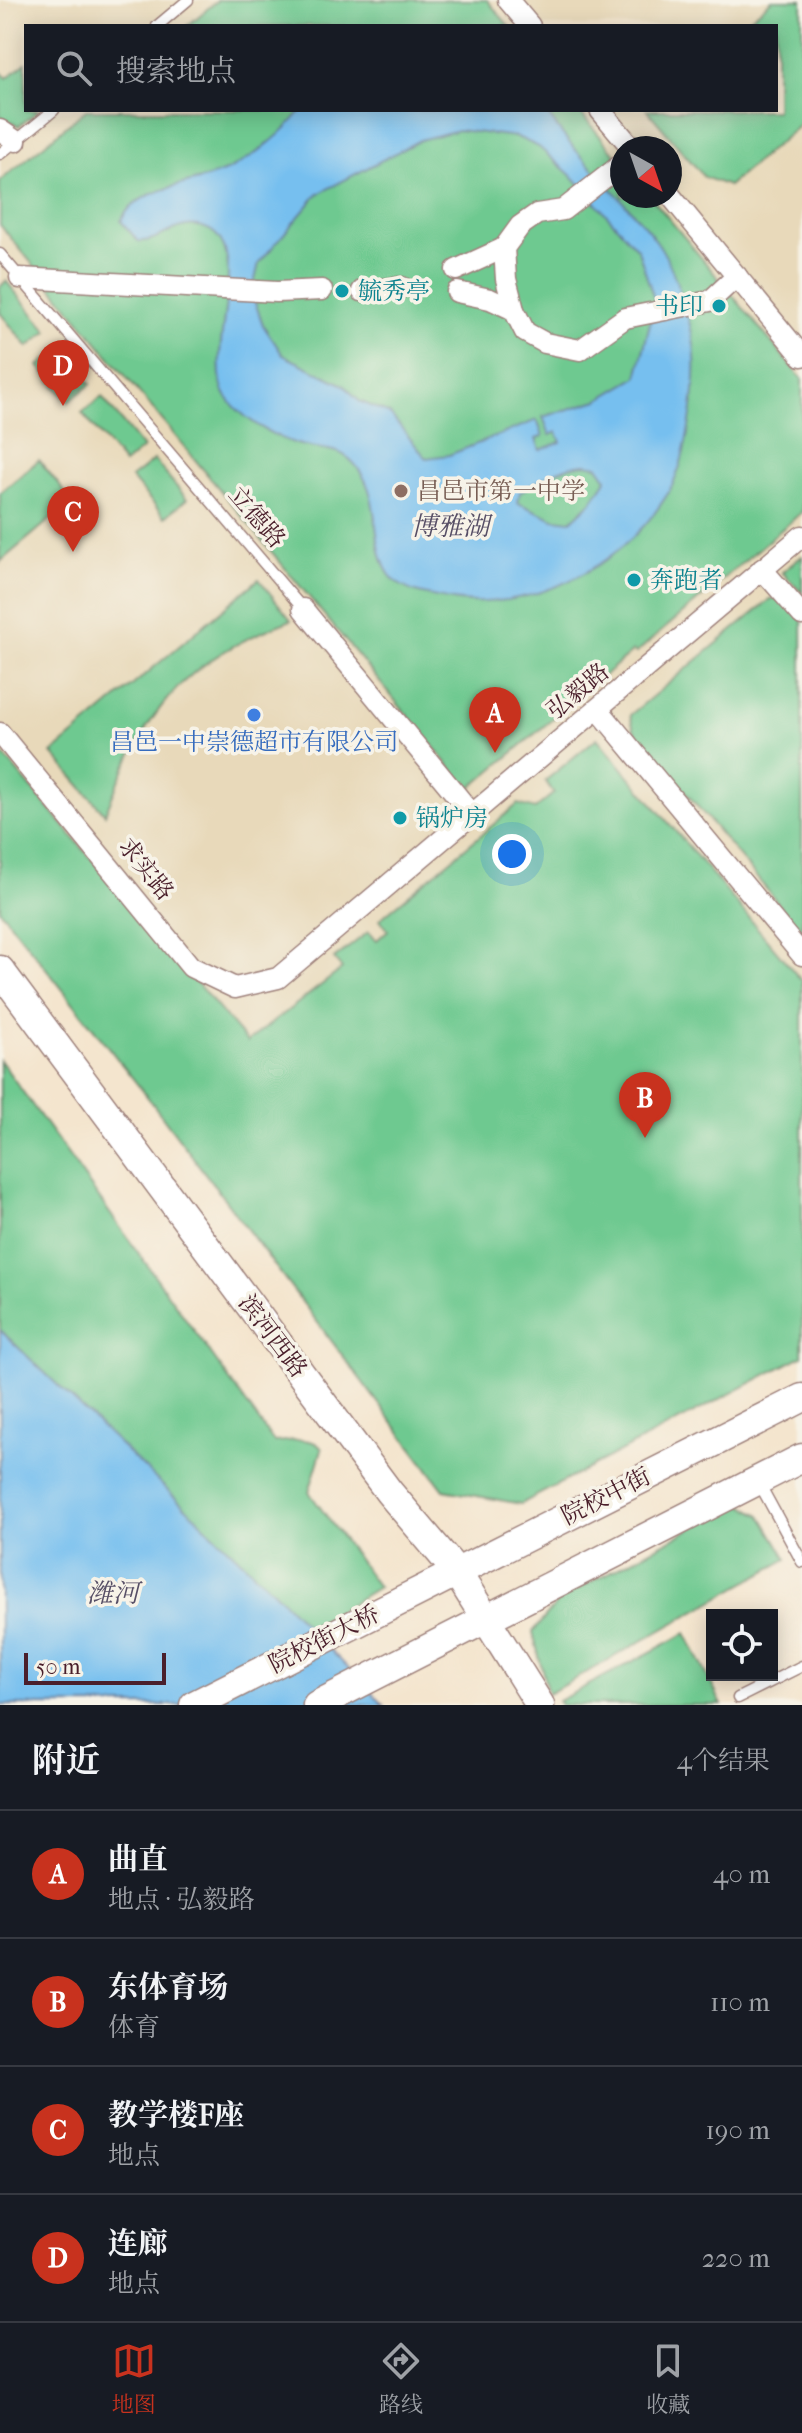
<!DOCTYPE html>
<html lang="zh">
<meta charset="utf-8">
<style>
body{margin:0;font-family:"IM FELL French Canon","Noto Serif SC",serif;background:#20242c;color:#f1f3f6}
.controls{position:absolute;right:24px;bottom:24px;display:grid;overflow:hidden;border-radius:0px;box-shadow:0 4px 20px #0003}
.controls button{width:72px;height:72px;display:grid;place-items:center;padding:0;border:0;border-bottom:2px solid #363941;background:#171b24;color:#f1f3f6;font:40px sans-serif}
.compass{position:absolute;left:610px;top:136px;width:72px;height:72px;border-radius:50%;background:#171b24;box-shadow:0 4px 20px #0003;rotate:140deg}
.scale{position:absolute;left:24px;bottom:20px;width:142px;box-sizing:border-box;padding-left:8px;border:4px solid #4a1f2b;border-top:0;font-size:22px;line-height:28px;white-space:nowrap;color:#4a1f2b;-webkit-text-stroke:6px #f7f3e8;paint-order:stroke}
.you{position:absolute;left:512px;top:854px;width:28px;height:28px;margin:-20px;border:6px solid #fff;border-radius:50%;background:#1a73e8;box-shadow:0 0 0 12px #1a73e833}
.badge{display:grid;place-items:center;width:52px;height:52px;border-radius:50%;background:#c8321e;color:#fff;font-size:26px;font-weight:700}
.pin{position:absolute;translate:-50% -66px;filter:drop-shadow(0 2px 4px #0008)}
.pin::after{content:'';position:absolute;top:42px;width:28px;height:24px;background:inherit;clip-path:polygon(0 0,100% 0,50% 100%)}
.list{margin:0;padding:0;list-style:none}
h2{display:flex;justify-content:space-between;align-items:center;height:104px;margin:0;padding:0 32px;font-size:34px}
h2 small{font-size:26px;font-weight:400;color:#9ea1a6}
.list li{display:grid;grid-template-columns:52px 1fr auto;gap:24px;align-items:center;box-sizing:border-box;height:128px;padding:0 32px;border-top:2px solid #363941}
.list b{display:block;font-size:30px;white-space:nowrap}
.list p{margin:0;font-size:26px;white-space:nowrap;color:#9ea1a6}
.list em{font-size:26px;font-style:normal;color:#9ea1a6}
.icon{flex:none;width:44px;height:44px;fill:none;stroke:currentColor;stroke-width:2;stroke-linecap:round;stroke-linejoin:round}
.map{position:relative;flex:none;width:802px;height:1705px;overflow:hidden}
.search{position:absolute;background:#171b24;box-shadow:0 4px 20px #0003;left:24px;right:24px;top:24px;height:88px;display:flex;align-items:center;gap:20px;box-sizing:border-box;padding:0 28px;border-radius:0px;color:#9ea1a6;font-size:30px}
.sheet{height:616px;background:#171b24}
nav{display:flex;justify-content:space-around;align-items:center;box-sizing:border-box;height:112px;border-top:2px solid #363941;background:#171b24;font-size:22px;color:#9ea1a6}
nav a{display:grid;justify-items:center;gap:4px}
nav .on{color:#c8321e}
.map>svg:first-child{display:block}
</style>
<div class="map">
<svg width="802" height="1705" viewBox="0 0 802 1705">
<rect width="100%" height="100%" fill="#f7f3e8"/>
<filter id="ink" filterUnits="userSpaceOnUse"><feTurbulence type="fractalNoise" baseFrequency=".0125" numOctaves="2"/><feDisplacementMap in="SourceGraphic" scale="16" xChannelSelector="R" yChannelSelector="G"/><feConvolveMatrix kernelMatrix="1 2 1 2 8 2 1 2 1" color-interpolation-filters="sRGB"/></filter>
<filter id="wash" filterUnits="userSpaceOnUse"><feTurbulence type="fractalNoise" baseFrequency=".006" numOctaves="4" result="noise"/><feDisplacementMap in="SourceGraphic" scale="32" xChannelSelector="R" yChannelSelector="G"/><feGaussianBlur stdDeviation="1.8" result="paint"/><feColorMatrix in="noise" values="0 0 0 0 0 0 0 0 0 0 0 0 0 0 0 0 0 1.4 0 .05"/><feComposite in="paint" operator="in"/></filter>
<g filter="url(#wash)">
<rect width="100%" height="100%" fill="#f4e5ce"/>
<!-- built -->
<path fill="#e8d9ba" fill-rule="evenodd" d="M0,0H802V1279L525,1425L0,786ZM26,26H776V110H26ZM622,148H670V196H622Z"/>
<!-- green -->
<g fill="#6ec990" stroke="#5c745e" stroke-width="2">
<polygon points="218,0 487,0 509,26 187,26"/>
<polygon points="772,0 802,0 802,123 728,186 704,177 647,110 776,110 776,26 741,26"/>
<polygon points="26,63 26,110 39,110 19,126 0,116 0,71 7,78"/>
<polygon points="86,110 578,110 622,162 622,196 650,196 802,379 802,512 636,653 633,651 472,787 467,787 0,225 0,181"/>
<polygon points="6,281 48,331 28,347 0,313 0,287"/>
<polygon points="61,348 91,384 68,402 39,366"/>
<polygon points="102,397 143,448 124,464 82,413"/>
<polygon points="39,460 72,501 0,562 0,493"/>
<polygon points="154,460 187,499 165,517 131,478"/>
<polygon points="802,556 802,593 782,572"/>
<path d="M259,579L291,620C181,662 149,706 105,814L52,753Z"/>
<polygon points="772,598 786,601 802,620 802,932 634,730 630,715"/>
<polygon points="597,738 802,981 802,1356 521,1504 444,1490 149,1099 0,910 0,751 247,1042 342,969 334,959 368,932 376,941 388,930 380,919 518,804 535,809 554,793 545,781"/>
<path d="M0,1060L274,1442C289,1441 314,1435 322,1449L309,1492L378,1587L310,1629L0,1330Z"/>
<polygon points="739,1503 761,1515 787,1559 548,1694 533,1632 561,1598"/>
<polygon points="686,1633 722,1705 561,1705 558,1701"/>
</g>
<!-- water -->
<g fill="#76bfef" stroke="#606f8d" stroke-width="2" fill-rule="evenodd">
<path d="M302,110H545C577,159 623,195 657,242C674,265 694,328 695,357C697,389 687,455 673,484C633,563 528,618 442,598C427,595 412,593 399,584C370,565 382,511 364,478C344,441 325,454 294,443C270,435 240,417 226,396C201,355 261,237 198,226C174,222 159,243 138,241L121,221C137,185 197,186 230,169C258,154 282,135 302,110ZM458,130L517,137L539,147L575,179L638,250L655,302L637,377L598,400L543,417L550,435L557,432L561,442L540,450L536,439L543,436L537,420L449,455L426,458L390,414L359,401L344,385L283,355L263,325L252,293L259,263L318,194L420,140ZM586,464L598,466L607,479L592,501L571,521L554,519L518,503L520,492C541,480 561,465 586,464Z"/>
<polygon points="0,1330 274,1592 384,1705 0,1705"/>
</g>
</g>
<g filter="url(#ink)">
<g fill="none" stroke-linecap="round" stroke-linejoin="round">
<defs>
<g id="lane">
<polyline points="157,26 188,0"/>
<polyline points="0,154 54,110"/>
<polyline points="0,254 303,609"/>
<polyline points="759,1483 802,1562"/>
<polyline points="738,1698 802,1666"/>
</g>
<g id="street">
<polyline points="508,0 530,26"/>
<polyline points="600,110 632,148"/>
<polyline points="0,130 16,141"/>
<polyline points="622,164 563,210 537,214 520,226 504,248 506,279 514,310 525,332 545,343 580,350 625,318 710,301 737,276"/>
<polyline points="670,195 802,356"/>
<polyline points="456,270 504,248"/>
<polyline points="20,278 277,292 322,290"/>
<polyline points="362,291 402,287"/>
<polyline points="457,292 490,299 514,310"/>
<polyline points="762,569 802,615"/>
<polyline points="303,609 472,814"/>
<polyline points="598,709 802,955"/>
<polyline points="0,733 191,967 235,988 278,978 802,536"/>
</g>
<g id="secondary">
<polyline points="0,970 389,1492 456,1571 540,1705"/>
<polyline points="194,1705 802,1398"/>
<polyline points="317,1705 802,1458"/>
</g>
</defs>
<!-- lane casing -->
<use href="#lane" stroke="#9f827c" stroke-width="13"/>
<!-- street casing -->
<use href="#street" stroke="#9f827c" stroke-width="23"/>
<!-- secondary casing -->
<use href="#secondary" stroke="#9f827c" stroke-width="31"/>
<!-- lane -->
<use href="#lane" stroke="#fff" stroke-width="10"/>
<!-- street -->
<use href="#street" stroke="#fff" stroke-width="20"/>
<!-- secondary -->
<use href="#secondary" stroke="#fff" stroke-width="28"/>
</g>
</g>
<!-- markers -->
<g fill="#0f9aa8" stroke="#f7f3e8" stroke-width="3">
<circle cx="342" cy="291" r="8"/>
<circle cx="719" cy="306" r="8"/>
<circle cx="634" cy="580" r="8"/>
<circle cx="400" cy="818" r="8"/>
</g>
<circle fill="#8d6e63" stroke="#f7f3e8" stroke-width="3" cx="401" cy="491" r="8"/>
<circle fill="#3f7fe0" stroke="#f7f3e8" stroke-width="3" cx="254" cy="715" r="8"/>
<g text-anchor="middle" dominant-baseline="central" stroke-width="7" stroke-linejoin="round" paint-order="stroke">
<!-- culture labels -->
<g font-size="24" fill="#0d838f" stroke="#f7f3e8" text-anchor="start">
<text x="358" y="291">毓秀亭</text>
<text x="703" y="306" text-anchor="end">书印</text>
<text x="650" y="580">奔跑者</text>
<text x="416" y="818">锅炉房</text>
</g>
<!-- education labels -->
<g font-size="24" fill="#785e54" stroke="#f7f3e8" text-anchor="start">
<text x="417" y="491">昌邑市第一中学</text>
</g>
<!-- street labels -->
<g font-size="24" fill="#4a1f2b" stroke="#f7f3e8">
<text transform="translate(257 517) rotate(49)">立德路</text>
<text transform="translate(578 691) rotate(-40)">弘毅路</text>
<text transform="translate(146 869) rotate(51)">求实路</text>
<text transform="translate(273 1336) rotate(53)">滨河西路</text>
<text transform="translate(606 1496) rotate(-27)">院校中街</text>
<text transform="translate(324 1639) rotate(-27)">院校街大桥</text>
</g>
<!-- shop labels -->
<g font-size="24" fill="#366cbe" stroke="#f7f3e8">
<text x="254" y="742">昌邑一中崇德超市有限公司</text>
</g>
<!-- water labels -->
<g font-size="26" font-style="italic" fill="#574f66" stroke="#f7f3e8">
<text x="450" y="526">博雅湖</text>
<text x="113" y="1593">潍河</text>
</g>
</g>
</svg>
<div class="controls">
<button><svg class="icon" aria-label="locate" viewBox="0 0 24 24"><circle cx="12" cy="12" r="6"/><path d="M12 2v4M12 18v4M2 12h4M18 12h4"/></svg></button>
</div>
<svg class="compass" viewBox="-18 -18 36 36"><path d="M0-13l5 13h-10z" fill="#e53935"/><path d="M0 13l5-13h-10z" fill="#9ea1a6"/></svg>
<div class="scale">50 m</div>
<div class="you"></div>
<div class="pin badge" style="left:495px;top:753px">A</div>
<div class="pin badge" style="left:645px;top:1138px">B</div>
<div class="pin badge" style="left:73px;top:552px">C</div>
<div class="pin badge" style="left:63px;top:406px">D</div>
<div class="search"><svg class="icon" aria-label="search" viewBox="0 0 24 24"><circle cx="10" cy="10" r="6"/><path d="M15 15l6 6"/></svg>搜索地点</div>
</div>
<section class="sheet">
<h2>附近<small>4个结果</small></h2>
<ul class="list">
<li><span class="badge">A</span><div><b>曲直</b><p>地点 · 弘毅路</p></div><em>40 m</em></li>
<li><span class="badge">B</span><div><b>东体育场</b><p>体育</p></div><em>110 m</em></li>
<li><span class="badge">C</span><div><b>教学楼F座</b><p>地点</p></div><em>190 m</em></li>
<li><span class="badge">D</span><div><b>连廊</b><p>地点</p></div><em>220 m</em></li>
</ul>
</section>
<nav>
<a class="on"><svg class="icon" aria-label="map" viewBox="0 0 24 24"><path d="M3 6l6-2 6 2 6-2v14l-6 2-6-2-6 2zM9 4v14M15 6v14"/></svg>地图</a>
<a><svg class="icon" aria-label="directions" viewBox="0 0 24 24"><path d="M12 3l9 9-9 9-9-9zM9 14v-3h6M13 9l2 2-2 2"/></svg>路线</a>
<a><svg class="icon" aria-label="saved" viewBox="0 0 24 24"><path d="M7 4h10v16l-5-4-5 4z"/></svg>收藏</a>
</nav>
